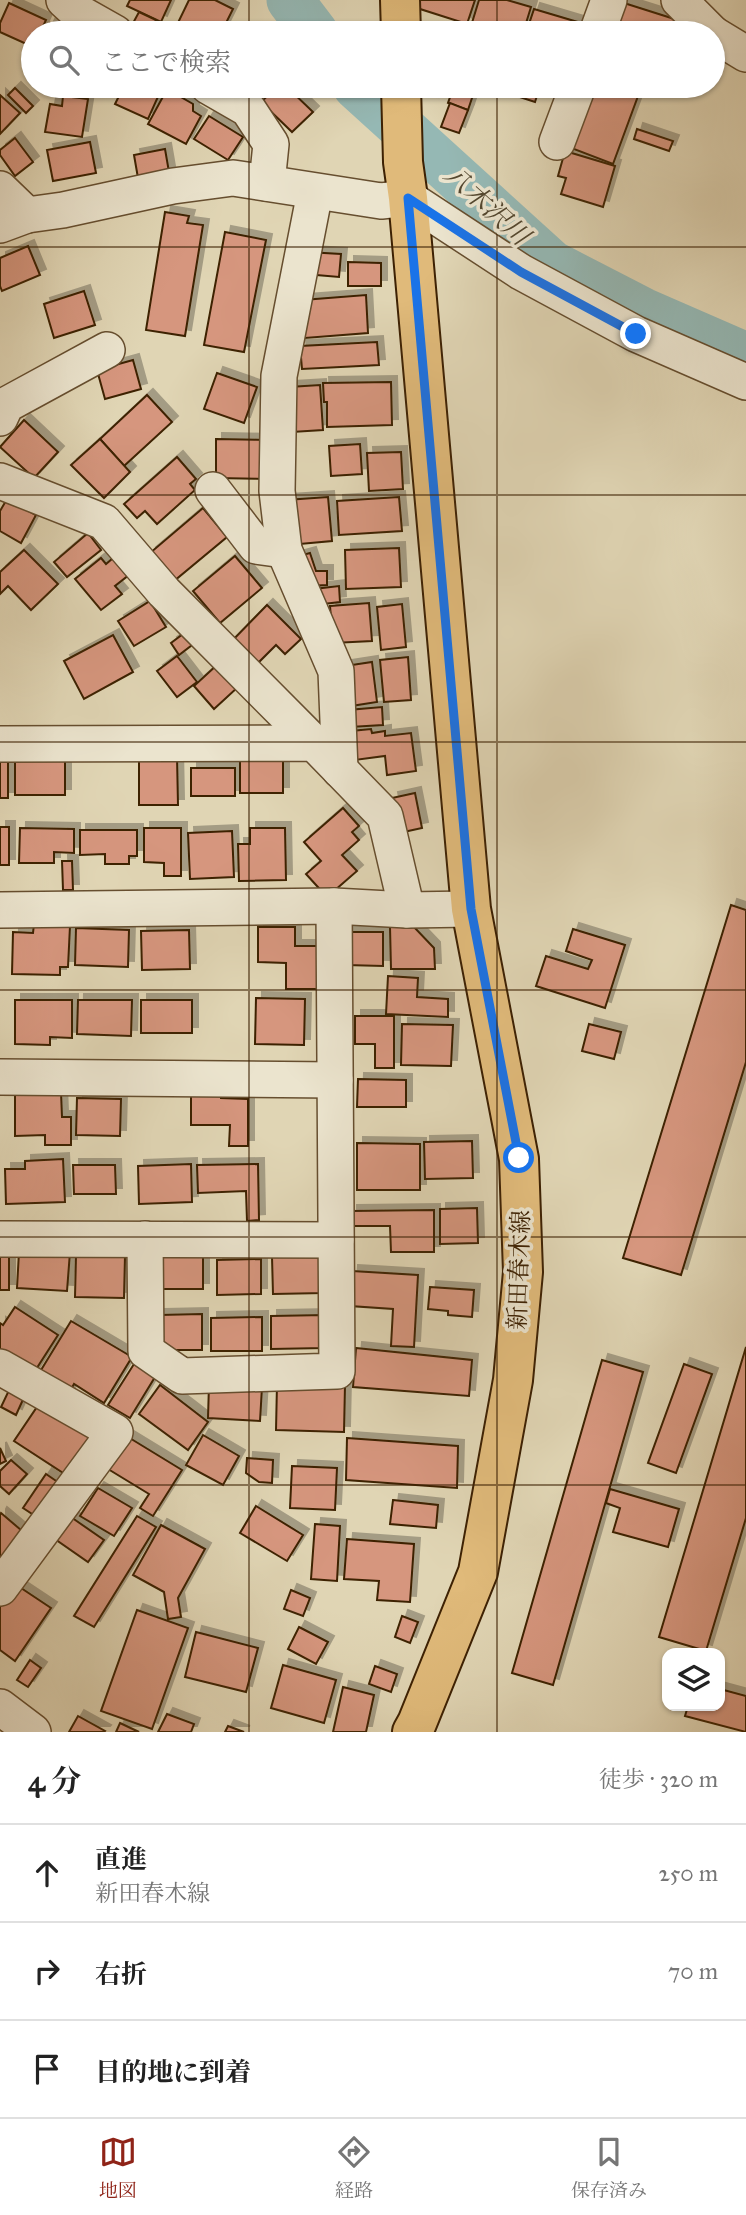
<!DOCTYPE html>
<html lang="ja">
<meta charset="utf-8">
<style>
body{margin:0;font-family:"IM FELL Great Primer","Noto Serif JP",serif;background:#f6f6f6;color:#222}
.controls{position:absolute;right:21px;bottom:21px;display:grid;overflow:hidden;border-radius:14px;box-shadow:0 2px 5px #0004}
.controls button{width:63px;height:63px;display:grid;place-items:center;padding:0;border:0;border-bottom:2px solid #e0e0e0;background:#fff;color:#222;font:35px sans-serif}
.stop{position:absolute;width:21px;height:21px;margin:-16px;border:5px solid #1a73e8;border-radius:50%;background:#fff}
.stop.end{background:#1a73e8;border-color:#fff;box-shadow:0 2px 7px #0008}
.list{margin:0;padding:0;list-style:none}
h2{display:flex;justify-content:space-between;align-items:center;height:91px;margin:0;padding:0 28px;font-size:30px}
h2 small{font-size:23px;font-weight:400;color:#767676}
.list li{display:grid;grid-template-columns:46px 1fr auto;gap:21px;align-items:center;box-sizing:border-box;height:98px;padding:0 28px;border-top:2px solid #e0e0e0}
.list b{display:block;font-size:26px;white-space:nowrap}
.list p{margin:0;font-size:23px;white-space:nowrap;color:#767676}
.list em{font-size:23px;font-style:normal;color:#767676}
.icon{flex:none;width:38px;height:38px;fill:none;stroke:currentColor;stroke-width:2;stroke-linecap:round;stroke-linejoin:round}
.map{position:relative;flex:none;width:746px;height:1732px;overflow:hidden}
.search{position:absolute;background:#fff;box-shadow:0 2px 5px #0004;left:21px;right:21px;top:21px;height:77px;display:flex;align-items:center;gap:18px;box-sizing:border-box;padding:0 24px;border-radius:38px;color:#767676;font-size:26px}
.sheet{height:385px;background:#fff}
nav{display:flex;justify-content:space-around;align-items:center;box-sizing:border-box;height:98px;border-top:2px solid #e0e0e0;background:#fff;font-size:19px;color:#767676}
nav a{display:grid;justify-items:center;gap:4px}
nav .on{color:#8f2418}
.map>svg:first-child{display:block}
</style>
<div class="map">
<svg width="746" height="1732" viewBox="0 0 746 1732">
<defs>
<filter id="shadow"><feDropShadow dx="6" dy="-6" stdDeviation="0" flood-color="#0004"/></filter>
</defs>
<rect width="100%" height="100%" fill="#e0d5b4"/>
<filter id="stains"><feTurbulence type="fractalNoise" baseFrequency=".00286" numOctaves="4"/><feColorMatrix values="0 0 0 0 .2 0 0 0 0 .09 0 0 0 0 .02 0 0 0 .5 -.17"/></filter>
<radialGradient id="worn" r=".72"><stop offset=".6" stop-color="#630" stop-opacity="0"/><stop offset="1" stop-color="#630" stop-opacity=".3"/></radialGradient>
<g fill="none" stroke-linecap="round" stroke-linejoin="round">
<!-- river -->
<g stroke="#95b8b4" stroke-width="47">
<polyline points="290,0 315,33"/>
<polyline points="356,86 552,264 643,311 746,356"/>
</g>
</g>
<!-- building -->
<g fill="#d6967e" stroke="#3d2103" stroke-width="2" filter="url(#shadow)">
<polygon points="130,0 171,0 161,22 127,6"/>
<polygon points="189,0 215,0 233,9 221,33 179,33 174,31"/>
<polygon points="420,0 475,0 467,24 417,8"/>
<polygon points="479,0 507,0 531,7 523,33 495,33 471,26"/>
<polygon points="9,3 46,20 40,33 33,33 33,47 0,32 0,23"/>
<polygon points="624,3 687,23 684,33 614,33"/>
<polygon points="534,9 581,23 577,33 526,33"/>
<polygon points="139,12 156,20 150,33 132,25"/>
<polygon points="50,23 71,33 45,33"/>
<polygon points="124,86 152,86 161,90 148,119 115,104"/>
<polygon points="278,86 286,86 313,112 292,132 261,102"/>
<polygon points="454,86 476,86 468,110 448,103"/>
<polygon points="486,86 540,86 535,102"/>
<polygon points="588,86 609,86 638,96 613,164 566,146"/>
<polygon points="15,88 33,106 26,113 8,95"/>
<polygon points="165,93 179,96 193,104 193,111 201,116 186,144 148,124"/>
<polygon points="0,95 20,113 0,134"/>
<polygon points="63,96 88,99 82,137 45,132 50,104 62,106"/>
<polygon points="450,103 468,110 459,133 441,127"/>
<polygon points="209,116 243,137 228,160 194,139"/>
<polygon points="637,129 673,141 669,151 634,139"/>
<polygon points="15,138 33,162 15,176 0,155 0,150"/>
<polygon points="90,142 96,173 53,181 47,150"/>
<polygon points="165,149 169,172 138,178 134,155"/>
<polygon points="565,151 615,166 603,207 561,194 566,178 558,176"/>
<polygon points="165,212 189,216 187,223 203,225 185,336 146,330"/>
<polygon points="225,232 266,240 244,352 204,345"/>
<polygon points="28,246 40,275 2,291 0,286 0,258"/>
<polygon points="307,252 341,254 339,277 305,274"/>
<polygon points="348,262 381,263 381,286 348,286"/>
<polygon points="84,291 95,325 54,338 44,304"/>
<polygon points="366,295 368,333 305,338 303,300"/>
<polygon points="377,342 379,365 302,369 300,346"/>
<polygon points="133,360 141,389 105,399 97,370"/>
<polygon points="217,373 257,387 244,423 204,409"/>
<polygon points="391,382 392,425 327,427 327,402 324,402 323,383"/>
<polygon points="320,385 323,430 292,432 289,387"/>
<polygon points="147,395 172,422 124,466 100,439"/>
<polygon points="24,420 58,452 34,478 0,447"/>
<polygon points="100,439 130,472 104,498 71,465"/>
<polygon points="216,439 267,440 266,479 216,478"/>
<polygon points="360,444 362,474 331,476 329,446"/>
<polygon points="401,452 403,489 369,491 367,453"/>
<polygon points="177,457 196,479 190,484 195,490 157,524 145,511 137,518 124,504"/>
<polygon points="328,497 332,541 289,545 286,500"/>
<polygon points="399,497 402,531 339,535 337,501"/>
<polygon points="7,499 36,515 21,543 0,531 0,511"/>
<polygon points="203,508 227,537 174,581 150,553"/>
<polygon points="88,533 101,550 67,577 54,562"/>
<polygon points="399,548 401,587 346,589 345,550"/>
<polygon points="24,550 58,584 31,610 8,586 0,594 0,572"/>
<polygon points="119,553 134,571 115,586 122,594 101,610 75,579 101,558 106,564"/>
<polygon points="310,553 316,571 327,571 327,585 308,586 299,556"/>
<polygon points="235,556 262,588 220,623 193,591"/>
<polygon points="339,586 340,602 315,605 314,589"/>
<polygon points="150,601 166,627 134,646 118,621"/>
<polygon points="369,603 372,641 333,643 330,606"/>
<polygon points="402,604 406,647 381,650 377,607"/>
<polygon points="267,605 301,639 285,654 276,645 250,671 226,647"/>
<polygon points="187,631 196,642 179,655 171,643"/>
<polygon points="113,635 133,672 84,699 64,661"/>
<polygon points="177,656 197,682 177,697 157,671"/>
<polygon points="408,657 411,700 384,702 380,660"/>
<polygon points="372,662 377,702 351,706 345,666"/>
<polygon points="218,664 238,687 214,709 194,686"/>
<polygon points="382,707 383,725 350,727 348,710"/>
<polygon points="371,729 372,733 385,731 385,736 411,733 416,771 387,775 385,756 355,760 351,731"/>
<polygon points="177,756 178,805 139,805 139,757"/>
<rect x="0" y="757" width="8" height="41"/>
<rect x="15" y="761" width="50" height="34"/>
<rect x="240" y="761" width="43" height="32"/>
<rect x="191" y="768" width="44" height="28"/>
<polygon points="415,793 422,828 399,833 392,798"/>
<polygon points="343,808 359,826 352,832 359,840 342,855 357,871 327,897 306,874 321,861 304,842"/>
<rect x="0" y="827" width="9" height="38"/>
<polygon points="20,828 74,829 74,853 54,852 54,863 19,863"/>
<polygon points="144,828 181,828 181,876 164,876 164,863 144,862"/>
<polygon points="250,828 285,828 286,880 239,881 238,844 250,844"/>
<polygon points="80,830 137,830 137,856 129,856 129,864 105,864 105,854 80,855"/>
<polygon points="232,831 234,877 190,879 188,833"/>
<polygon points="62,861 72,861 73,890 63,890"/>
<polygon points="731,905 746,910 746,1062 681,1275 623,1258"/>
<polygon points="34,924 70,926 68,967 60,967 60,975 12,974 13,932 33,933"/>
<polygon points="258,927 295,927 295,946 322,946 322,989 286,989 286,963 258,962"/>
<polygon points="390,927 414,927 434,948 435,969 391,969"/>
<polygon points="76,928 129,930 128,967 75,965"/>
<polygon points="573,929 625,945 605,1008 536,986 546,956 588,969 592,960 566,951"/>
<polygon points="189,930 190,969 142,970 141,931"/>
<polygon points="347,932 383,932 383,966 346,965"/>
<polygon points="388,976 418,978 417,997 448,999 448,1017 386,1014"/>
<polygon points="256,998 305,999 304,1045 255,1044"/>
<polygon points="15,1000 72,1000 72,1038 50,1037 50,1045 15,1044"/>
<polygon points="78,1000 132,1000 131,1036 77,1034"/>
<rect x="141" y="1000" width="51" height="33"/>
<polygon points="355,1016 394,1016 394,1068 375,1068 375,1044 355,1044"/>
<polygon points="402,1024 453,1025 451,1066 401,1065"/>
<polygon points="589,1024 621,1032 614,1059 582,1051"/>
<polygon points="358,1079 406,1080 406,1107 357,1107"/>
<polygon points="191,1087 221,1088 221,1098 248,1099 248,1146 229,1146 230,1125 191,1125"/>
<polygon points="15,1092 61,1092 62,1117 71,1117 71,1145 45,1145 45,1135 15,1136"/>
<polygon points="77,1098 121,1099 120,1136 76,1135"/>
<polygon points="472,1141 473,1178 425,1179 424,1142"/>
<polygon points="357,1143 420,1144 420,1190 357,1190"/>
<polygon points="63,1159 65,1202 6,1204 5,1169 25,1169 25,1161"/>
<polygon points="191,1164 192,1202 139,1204 138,1166"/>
<polygon points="258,1164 259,1220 247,1221 246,1191 198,1193 197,1165"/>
<polygon points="73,1165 115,1165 116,1194 74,1194"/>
<polygon points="477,1208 478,1243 440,1244 440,1209"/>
<polygon points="434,1210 434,1252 391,1252 390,1226 351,1226 351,1211"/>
<polygon points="19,1252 70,1252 67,1291 17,1288"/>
<rect x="0" y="1253" width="9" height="37"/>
<polygon points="76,1256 125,1256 124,1298 75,1297"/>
<polygon points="162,1256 203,1256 203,1289 161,1289"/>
<polygon points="324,1256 324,1293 273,1294 272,1257"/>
<polygon points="261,1259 261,1294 217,1295 217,1260"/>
<polygon points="352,1271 418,1275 414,1347 391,1346 393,1309 350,1306"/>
<polygon points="430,1287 474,1290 472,1317 448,1315 448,1311 428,1309"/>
<polygon points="15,1307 58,1335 33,1374 0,1352 0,1323 3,1325"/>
<polygon points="202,1314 202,1350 159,1350 159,1315"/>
<polygon points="325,1315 325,1348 271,1349 271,1316"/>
<polygon points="262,1317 262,1351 211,1351 211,1318"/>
<polygon points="71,1321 132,1357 104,1403 74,1384 69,1393 38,1375"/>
<polygon points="746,1347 746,1518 706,1651 659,1637"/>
<polygon points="356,1348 472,1360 469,1396 353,1387"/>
<polygon points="602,1360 643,1372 553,1685 512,1673"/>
<polygon points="134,1364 155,1377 130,1418 108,1405"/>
<polygon points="684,1364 712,1374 676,1473 648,1463"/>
<polygon points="209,1384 262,1387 260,1421 208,1418"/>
<polygon points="277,1384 345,1385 344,1432 276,1430"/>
<polygon points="160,1385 208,1422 188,1450 139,1414"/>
<polygon points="11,1386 26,1393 16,1415 1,1407"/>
<polygon points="39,1404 98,1443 74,1480 14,1441"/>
<polygon points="203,1435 239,1456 223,1485 186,1465"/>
<polygon points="128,1437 182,1470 153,1516 140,1508 149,1494 108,1469"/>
<polygon points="347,1438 458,1446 457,1488 346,1480"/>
<polygon points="0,1448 6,1461 0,1464"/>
<polygon points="247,1458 273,1460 272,1483 259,1482 246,1473"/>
<polygon points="11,1460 27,1474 9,1494 0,1486 0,1471"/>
<polygon points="292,1466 337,1468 335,1510 290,1508"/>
<polygon points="46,1474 65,1487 43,1521 23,1508"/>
<polygon points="98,1488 132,1508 114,1536 80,1516"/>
<polygon points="610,1489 679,1509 668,1547 613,1532 620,1508 606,1503"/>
<polygon points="393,1500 438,1505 436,1528 390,1524"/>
<polygon points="256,1506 303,1535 287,1561 240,1533"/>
<polygon points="1,1513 28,1536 0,1568 0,1515"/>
<polygon points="68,1515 104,1540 88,1562 52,1537"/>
<polygon points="137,1516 156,1527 94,1627 74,1616"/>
<polygon points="315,1524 340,1526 337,1581 311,1579"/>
<polygon points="161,1525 205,1549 178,1598 181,1617 168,1619 164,1592 133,1575"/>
<polygon points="347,1539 414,1544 410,1602 377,1600 379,1581 344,1579"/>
<polygon points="12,1582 51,1608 15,1661 0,1650 0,1600"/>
<polygon points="291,1590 310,1598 303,1616 284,1609"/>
<polygon points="137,1610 188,1628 152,1729 101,1711"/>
<polygon points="402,1616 418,1622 410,1643 395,1637"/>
<polygon points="299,1627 328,1642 316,1664 288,1649"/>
<polygon points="196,1632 258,1648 246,1692 185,1677"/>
<polygon points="30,1660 41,1668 28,1687 17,1680"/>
<polygon points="283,1665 336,1680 324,1723 271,1708"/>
<polygon points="375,1666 397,1674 391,1692 369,1684"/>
<polygon points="343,1687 374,1695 366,1732 333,1732"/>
<polygon points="720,1689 746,1696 746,1732 685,1716 688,1706 720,1706"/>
<polygon points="167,1714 194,1724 191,1732 158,1732"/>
<polygon points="78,1716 105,1731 104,1732 69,1732"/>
<polygon points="120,1723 139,1732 116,1732"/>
<polygon points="228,1726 244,1732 225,1732"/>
</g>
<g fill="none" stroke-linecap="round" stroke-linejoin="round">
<defs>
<g id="minor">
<polyline points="64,0 76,11 115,33"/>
<polyline points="679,0 712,33"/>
<polyline points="597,33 609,0"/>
<polyline points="713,34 746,54"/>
<polyline points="208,86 248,109 271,144 267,183"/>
<polyline points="557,142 578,86"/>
<polyline points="0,189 27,215"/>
<polyline points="315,192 279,376 277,491 284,550 336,671 340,770"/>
<polyline points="0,225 27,215 63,210 173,186 233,178 381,201 408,198 521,272 636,334 746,382"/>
<polyline points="0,418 6,405 107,350"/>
<polyline points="0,481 104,522 164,592 314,743"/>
<polyline points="213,490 256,546 284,550"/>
<polyline points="0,744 314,743 385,816 407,910"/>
<polyline points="0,910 334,906 407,910 471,909"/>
<polyline points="0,1077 335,1080"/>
<polyline points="0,1239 336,1240"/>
<polyline points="145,1239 146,1351 182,1376 337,1371 334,906"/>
<polyline points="0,1367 115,1432 0,1588"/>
<polyline points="0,1707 33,1732"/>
</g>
<g id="major">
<polyline points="400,0 401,33"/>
<polyline points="401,86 403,162 408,198 471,909 519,1159 523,1272 513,1380 478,1572 417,1723 412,1732"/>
</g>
</defs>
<!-- minor casing -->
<use href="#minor" stroke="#664e2f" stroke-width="38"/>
<!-- major casing -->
<use href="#major" stroke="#3d2103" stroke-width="42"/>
<!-- minor -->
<use href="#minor" stroke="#ebe4ce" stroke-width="35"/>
<!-- major -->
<use href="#major" stroke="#e0ba7a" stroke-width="38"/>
</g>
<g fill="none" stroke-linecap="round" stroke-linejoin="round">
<!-- route -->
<polyline stroke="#1a73e8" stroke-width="9" points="519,1158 471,909 408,198 521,272 636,334"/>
</g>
<!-- grid -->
<path fill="none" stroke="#3d2103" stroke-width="2" stroke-opacity="0.55" d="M249,0V33M497,0V33M249,86V1732M497,86V1732M0,247H746M0,495H746M0,742H746M0,990H746M0,1237H746M0,1485H746"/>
<g text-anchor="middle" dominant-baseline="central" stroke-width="7" stroke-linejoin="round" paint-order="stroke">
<!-- street labels -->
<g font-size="24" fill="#3d2103" stroke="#ebe4ce">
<text transform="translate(519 1270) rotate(-88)">新田春木線</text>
</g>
<!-- water labels -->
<g font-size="26" font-style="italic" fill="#53472f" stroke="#ebe4ce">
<text transform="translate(487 205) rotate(42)">八木沢川</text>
</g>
</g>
<rect width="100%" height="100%" filter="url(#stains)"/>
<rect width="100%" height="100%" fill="url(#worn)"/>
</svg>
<div class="controls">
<button><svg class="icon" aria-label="layers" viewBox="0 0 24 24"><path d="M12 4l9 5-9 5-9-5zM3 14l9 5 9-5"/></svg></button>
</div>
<div class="stop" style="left:519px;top:1158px"></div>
<div class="stop end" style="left:636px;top:334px"></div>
<div class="search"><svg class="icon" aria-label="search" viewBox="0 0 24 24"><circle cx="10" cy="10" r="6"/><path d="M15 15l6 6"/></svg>ここで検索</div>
</div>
<section class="sheet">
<h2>4 分<small>徒歩 · 320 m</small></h2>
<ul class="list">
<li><svg class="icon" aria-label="ahead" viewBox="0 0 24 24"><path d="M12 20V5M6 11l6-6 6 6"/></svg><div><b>直進</b><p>新田春木線</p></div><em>250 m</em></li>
<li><svg class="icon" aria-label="right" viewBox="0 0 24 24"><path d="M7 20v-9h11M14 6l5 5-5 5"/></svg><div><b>右折</b></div><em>70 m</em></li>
<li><svg class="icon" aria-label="arrive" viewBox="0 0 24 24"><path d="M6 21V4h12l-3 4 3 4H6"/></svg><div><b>目的地に到着</b></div></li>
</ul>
</section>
<nav>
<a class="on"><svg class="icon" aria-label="map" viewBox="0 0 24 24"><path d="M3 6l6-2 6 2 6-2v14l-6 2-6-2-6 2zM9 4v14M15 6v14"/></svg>地図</a>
<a><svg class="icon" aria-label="directions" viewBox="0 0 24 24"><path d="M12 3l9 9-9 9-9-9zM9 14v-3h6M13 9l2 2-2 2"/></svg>経路</a>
<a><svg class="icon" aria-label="saved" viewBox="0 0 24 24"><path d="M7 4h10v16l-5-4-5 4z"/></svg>保存済み</a>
</nav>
